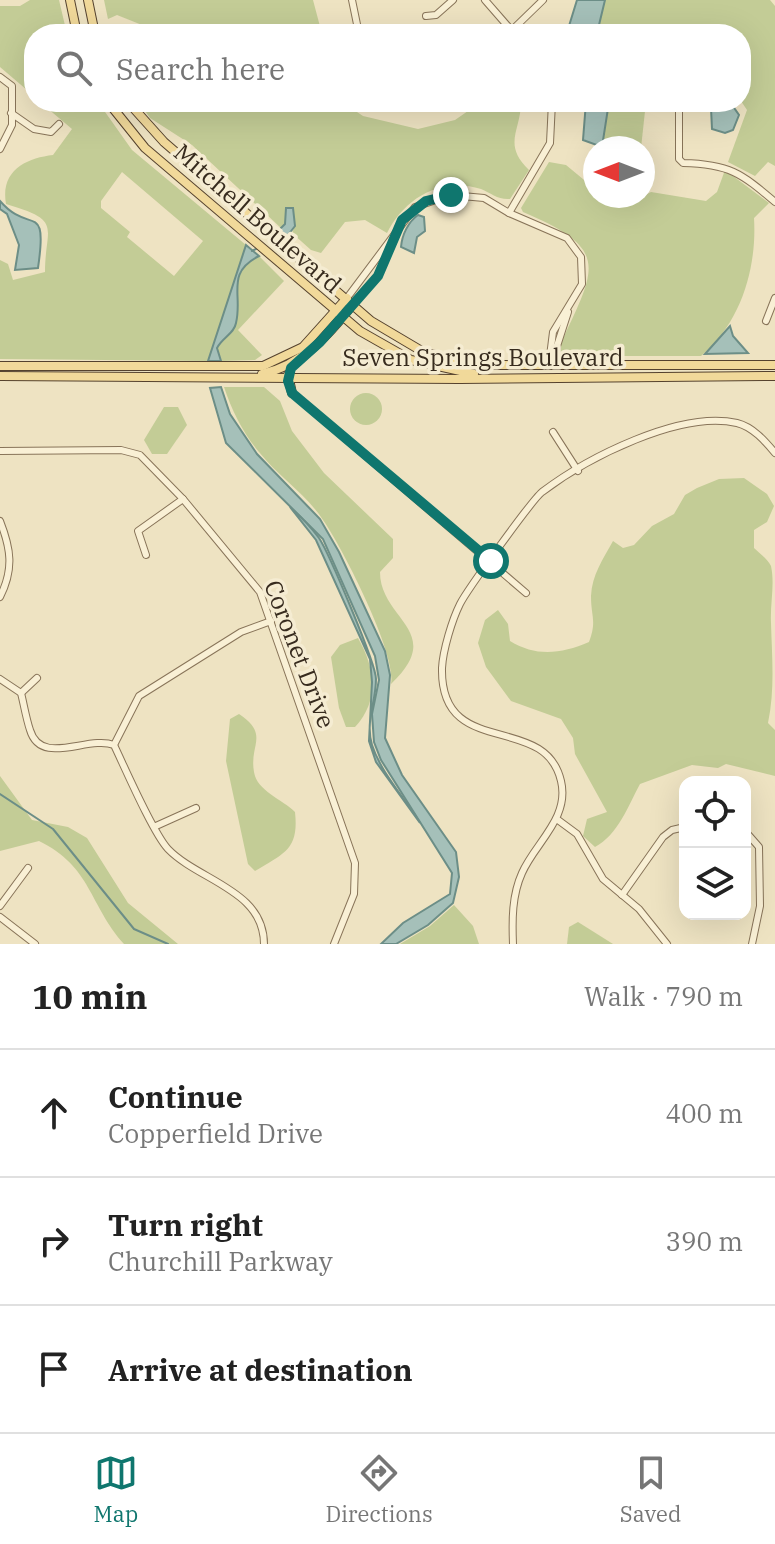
<!DOCTYPE html>
<meta charset="utf-8">
<style>
body{margin:0;font-family:"IBM Plex Serif",serif;background:#f2f2f2;color:#222}
.controls{position:absolute;right:24px;bottom:24px;display:grid;overflow:hidden;border-radius:16px;box-shadow:0 8px 32px #0002}
.controls button{width:72px;height:72px;display:grid;place-items:center;padding:0;border:0;border-bottom:2px solid #e0e0e0;background:#fff;color:#222;font:40px sans-serif}
.compass{position:absolute;left:583px;top:136px;width:72px;height:72px;border-radius:50%;background:#fff;box-shadow:0 8px 32px #0002;rotate:270deg}
.stop{position:absolute;width:24px;height:24px;margin:-18px;border:6px solid #0f766e;border-radius:50%;background:#fff}
.stop.end{background:#0f766e;border-color:#fff;box-shadow:0 2px 8px #0008}
.list{margin:0;padding:0;list-style:none}
h2{display:flex;justify-content:space-between;align-items:center;height:104px;margin:0;padding:0 32px;font-size:34px}
h2 small{font-size:26px;font-weight:400;color:#767676}
.list li{display:grid;grid-template-columns:52px 1fr auto;gap:24px;align-items:center;box-sizing:border-box;height:128px;padding:0 32px;border-top:2px solid #e0e0e0}
.list b{display:block;font-size:30px;white-space:nowrap}
.list p{margin:0;font-size:26px;white-space:nowrap;color:#767676}
.list em{font-size:26px;font-style:normal;color:#767676}
.icon{flex:none;width:44px;height:44px;fill:none;stroke:currentColor;stroke-width:2;stroke-linecap:round;stroke-linejoin:round}
.map{position:relative;flex:none;width:775px;height:944px;overflow:hidden}
.search{position:absolute;background:#fff;box-shadow:0 8px 32px #0002;left:24px;right:24px;top:24px;height:88px;display:flex;align-items:center;gap:20px;box-sizing:border-box;padding:0 28px;border-radius:32px;color:#767676;font-size:30px}
.sheet{height:488px;background:#fff}
nav{display:flex;justify-content:space-around;align-items:center;box-sizing:border-box;height:112px;border-top:2px solid #e0e0e0;background:#fff;font-size:22px;color:#767676}
nav a{display:grid;justify-items:center;gap:4px}
nav .on{color:#0f766e}
.map>svg:first-child{display:block}
</style>
<div class="map">
<svg width="775" height="944" viewBox="0 0 775 944">
<rect width="100%" height="100%" fill="#eee3c2"/>
<!-- green -->
<g fill="#c3cc96" fill-rule="evenodd">
<polygon points="30,0 59,0 67,34 34,34 34,96 0,67 0,6 20,6"/>
<polygon points="104,0 313,0 322,34 147,34 142,25 117,15 108,19"/>
<polygon points="605,0 770,0 775,6 775,166 768,162 755,176 728,162 747,110 741,101 741,34 707,34 706,26 672,34 603,34 599,26"/>
<path d="M40,102H98L132,150L246,245L208,361L0,359V260L8,264L13,280L45,272C45,226 64,221 6,204C0,170 27,158 53,155L72,129ZM122,172L203,241L174,276L127,237L130,232L101,208V201Z"/>
<path d="M139,102H342L363,116L418,129L455,120L481,102H521C521,131 502,144 529,170L510,199C498,200 491,193 481,189C440,177 405,198 387,233L365,220L345,222L321,253L311,250L292,233L295,226L285,224L282,229L192,145L150,118Z"/>
<polygon points="609,102 646,102 641,148 602,147"/>
<path d="M549,162L566,165L595,189V196H643L651,192L706,201L717,192L725,170L769,203L754,218C757,266 742,322 701,356H565L561,352V343C597,266 610,249 523,212L521,208Z"/>
<path d="M259,256L284,281L238,330L262,355L255,360L221,361L217,348C223,338 234,334 236,323C243,295 225,273 259,256Z"/>
<path d="M224,387H264L280,401L292,431L324,473L393,539V558L380,572C380,620 447,631 391,684C397,654 342,547 323,520C306,494 278,476 259,452C243,433 232,411 224,387Z"/>
<circle cx="366" cy="409" r="16"/>
<polygon points="164,407 178,407 187,425 167,454 152,454 144,440"/>
<path d="M744,478L767,494L774,506L767,522L754,530V548C760,554 768,559 771,566C775,585 770,603 771,623C772,658 775,689 768,723L775,730V776L726,764L718,768L692,765L640,784C628,806 618,835 595,847L583,836L587,819L607,812L575,754L573,738L561,719L511,701L486,667L478,643L485,620L498,610L508,624L510,641C536,657 561,654 589,642C597,621 591,617 591,596C592,575 603,559 613,541L623,548L634,545L652,526L674,514L685,495L697,488L719,479Z"/>
<path d="M358,638C375,668 380,700 355,727H346L339,708L331,657L340,645Z"/>
<path d="M239,714C270,735 249,744 254,772C257,791 282,799 295,812C299,849 285,853 255,871L248,864L226,761L230,719Z"/>
<path d="M0,776L32,820L68,827L87,838L128,903L178,944H124C89,905 92,867 39,841L0,851Z"/>
<polygon points="454,905 473,926 479,944 400,944 430,926"/>
<polygon points="578,922 613,944 567,944 569,927"/>
</g>
<!-- water -->
<g fill="#a5c0b9" stroke="#6c8e87" stroke-width="2">
<polygon points="577,0 605,0 599,25 603,34 558,34 569,26"/>
<polygon points="586,102 609,102 602,147 583,140"/>
<polygon points="725,104 732,105 739,115 733,130 725,133 712,129 711,108"/>
<path d="M0,201C30,236 48,199 38,268L15,270L19,245L7,214L0,209Z"/>
<polygon points="286,208 293,208 295,226 288,235 290,239 279,230 285,224"/>
<path d="M418,215L424,217L425,231L417,237L414,253L401,247C402,235 408,222 418,215Z"/>
<path d="M246,245L259,256C225,273 243,295 236,323C234,334 223,337 217,348L221,361H208Z"/>
<polygon points="730,326 733,336 748,353 705,354"/>
<polygon points="221,387 230,414 257,454 320,519 339,552 385,651 390,675 385,738 402,775 456,852 459,877 453,903 428,925 396,944 381,944 403,923 450,894 452,873 381,760 374,742 372,714 379,680 375,656 323,539 226,443 210,388"/>
<path d="M290,507C300,516 311,527 319,538C329,553 376,664 376,679C376,702 365,722 372,745C381,773 405,798 420,823L376,762L369,741L372,682L370,659L316,540Z"/>
</g>
<g fill="none" stroke-linecap="round" stroke-linejoin="round">
<!-- stream -->
<g stroke="#6c8e87" stroke-width="2">
<polyline points="280,236 284,234"/>
<polyline points="252,251 256,249"/>
<polyline points="0,794 53,829 134,929 168,944"/>
</g>
<defs>
<g id="minor">
<polyline points="352,0 359,34"/>
<polyline points="485,0 512,31"/>
<polyline points="426,16 436,15 453,0"/>
<polyline points="508,34 543,0"/>
<polyline points="0,77 12,86 12,125 0,149"/>
<path d="M679,102V159L683,163C729,164 741,173 775,202"/>
<polyline points="11,113 34,129 51,132 59,124"/>
<polyline points="509,213 550,143 552,102"/>
<polyline points="347,298 415,207 451,195 484,198 509,213 567,238 581,257 582,284 553,332 549,364"/>
<polyline points="353,304 378,276 396,235"/>
<polyline points="766,321 775,298"/>
<polyline points="556,364 557,346 568,312"/>
<polyline points="292,393 526,593"/>
<polyline points="553,432 578,471"/>
<polyline points="0,451 121,450 140,455 183,499 260,592 355,863 354,894 334,944"/>
<path d="M0,521C11,549 14,569 0,597"/>
<polyline points="146,555 138,531 183,499"/>
<path d="M0,679L21,693C24,705 26,718 30,730C41,767 88,735 114,745C125,768 153,833 168,849C199,881 264,890 264,944"/>
<polyline points="21,693 37,678"/>
<polyline points="114,745 139,696 241,632 271,621"/>
<polyline points="558,820 577,834 603,879 639,909 667,944"/>
<polyline points="156,826 196,808"/>
<polyline points="745,831 759,847 760,906 752,944"/>
<polyline points="622,895 663,837 672,830 685,827"/>
<polyline points="0,906 28,868"/>
<polyline points="0,917 35,944"/>
<path d="M513,944C512,920 512,895 522,873C535,843 570,818 561,781C545,711 440,761 442,668C443,650 452,620 460,604C467,590 532,500 542,492C587,458 680,410 737,423C753,427 765,441 775,453"/>
</g>
<g id="major">
<polyline points="70,0 77,34"/>
<polyline points="88,0 95,34"/>
<polyline points="108,102 145,148 360,331 411,360 474,374"/>
<polyline points="128,102 164,142 371,321 425,353 483,365 775,365"/>
<polyline points="0,366 263,366 303,347 347,298"/>
<path d="M262,374C302,365 328,336 353,304"/>
<polyline points="288,375 292,393"/>
<polyline points="0,376 460,379 775,376"/>
</g>
</defs>
<!-- minor casing -->
<use href="#minor" stroke="#887459" stroke-width="8"/>
<!-- major casing -->
<use href="#major" stroke="#55422e" stroke-width="10"/>
<!-- minor -->
<use href="#minor" stroke="#f9f0d5" stroke-width="6"/>
<!-- major -->
<use href="#major" stroke="#f1d99a" stroke-width="8"/>
</g>
<g fill="none" stroke-linecap="round" stroke-linejoin="round">
<!-- route -->
<polyline stroke="#0f766e" stroke-width="10" points="451,195 426,201 402,220 378,276 320,342 291,368 288,381 292,393 491,561"/>
</g>
<g text-anchor="middle" dominant-baseline="central" stroke-width="7" stroke-linejoin="round" paint-order="stroke">
<!-- street labels -->
<g font-size="24" fill="#372b1e" stroke="#f5ecd2">
<text transform="translate(258 218) rotate(41)">Mitchell Boulevard</text>
<text x="483" y="357">Seven Springs Boulevard</text>
<text transform="translate(300 654) rotate(69)">Coronet Drive</text>
</g>
</g>
</svg>
<div class="controls">
<button><svg class="icon" aria-label="locate" viewBox="0 0 24 24"><circle cx="12" cy="12" r="6"/><path d="M12 2v4M12 18v4M2 12h4M18 12h4"/></svg></button>
<button><svg class="icon" aria-label="layers" viewBox="0 0 24 24"><path d="M12 4l9 5-9 5-9-5zM3 14l9 5 9-5"/></svg></button>
</div>
<svg class="compass" viewBox="-18 -18 36 36"><path d="M0-13l5 13h-10z" fill="#e53935"/><path d="M0 13l5-13h-10z" fill="#767676"/></svg>
<div class="stop" style="left:491px;top:561px"></div>
<div class="stop end" style="left:451px;top:195px"></div>
<div class="search"><svg class="icon" aria-label="search" viewBox="0 0 24 24"><circle cx="10" cy="10" r="6"/><path d="M15 15l6 6"/></svg>Search here</div>
</div>
<section class="sheet">
<h2>10 min<small>Walk · 790 m</small></h2>
<ul class="list">
<li><svg class="icon" aria-label="ahead" viewBox="0 0 24 24"><path d="M12 20V5M6 11l6-6 6 6"/></svg><div><b>Continue</b><p>Copperfield Drive</p></div><em>400 m</em></li>
<li><svg class="icon" aria-label="right" viewBox="0 0 24 24"><path d="M7 20v-9h11M14 6l5 5-5 5"/></svg><div><b>Turn right</b><p>Churchill Parkway</p></div><em>390 m</em></li>
<li><svg class="icon" aria-label="arrive" viewBox="0 0 24 24"><path d="M6 21V4h12l-3 4 3 4H6"/></svg><div><b>Arrive at destination</b></div></li>
</ul>
</section>
<nav>
<a class="on"><svg class="icon" aria-label="map" viewBox="0 0 24 24"><path d="M3 6l6-2 6 2 6-2v14l-6 2-6-2-6 2zM9 4v14M15 6v14"/></svg>Map</a>
<a><svg class="icon" aria-label="directions" viewBox="0 0 24 24"><path d="M12 3l9 9-9 9-9-9zM9 14v-3h6M13 9l2 2-2 2"/></svg>Directions</a>
<a><svg class="icon" aria-label="saved" viewBox="0 0 24 24"><path d="M7 4h10v16l-5-4-5 4z"/></svg>Saved</a>
</nav>
